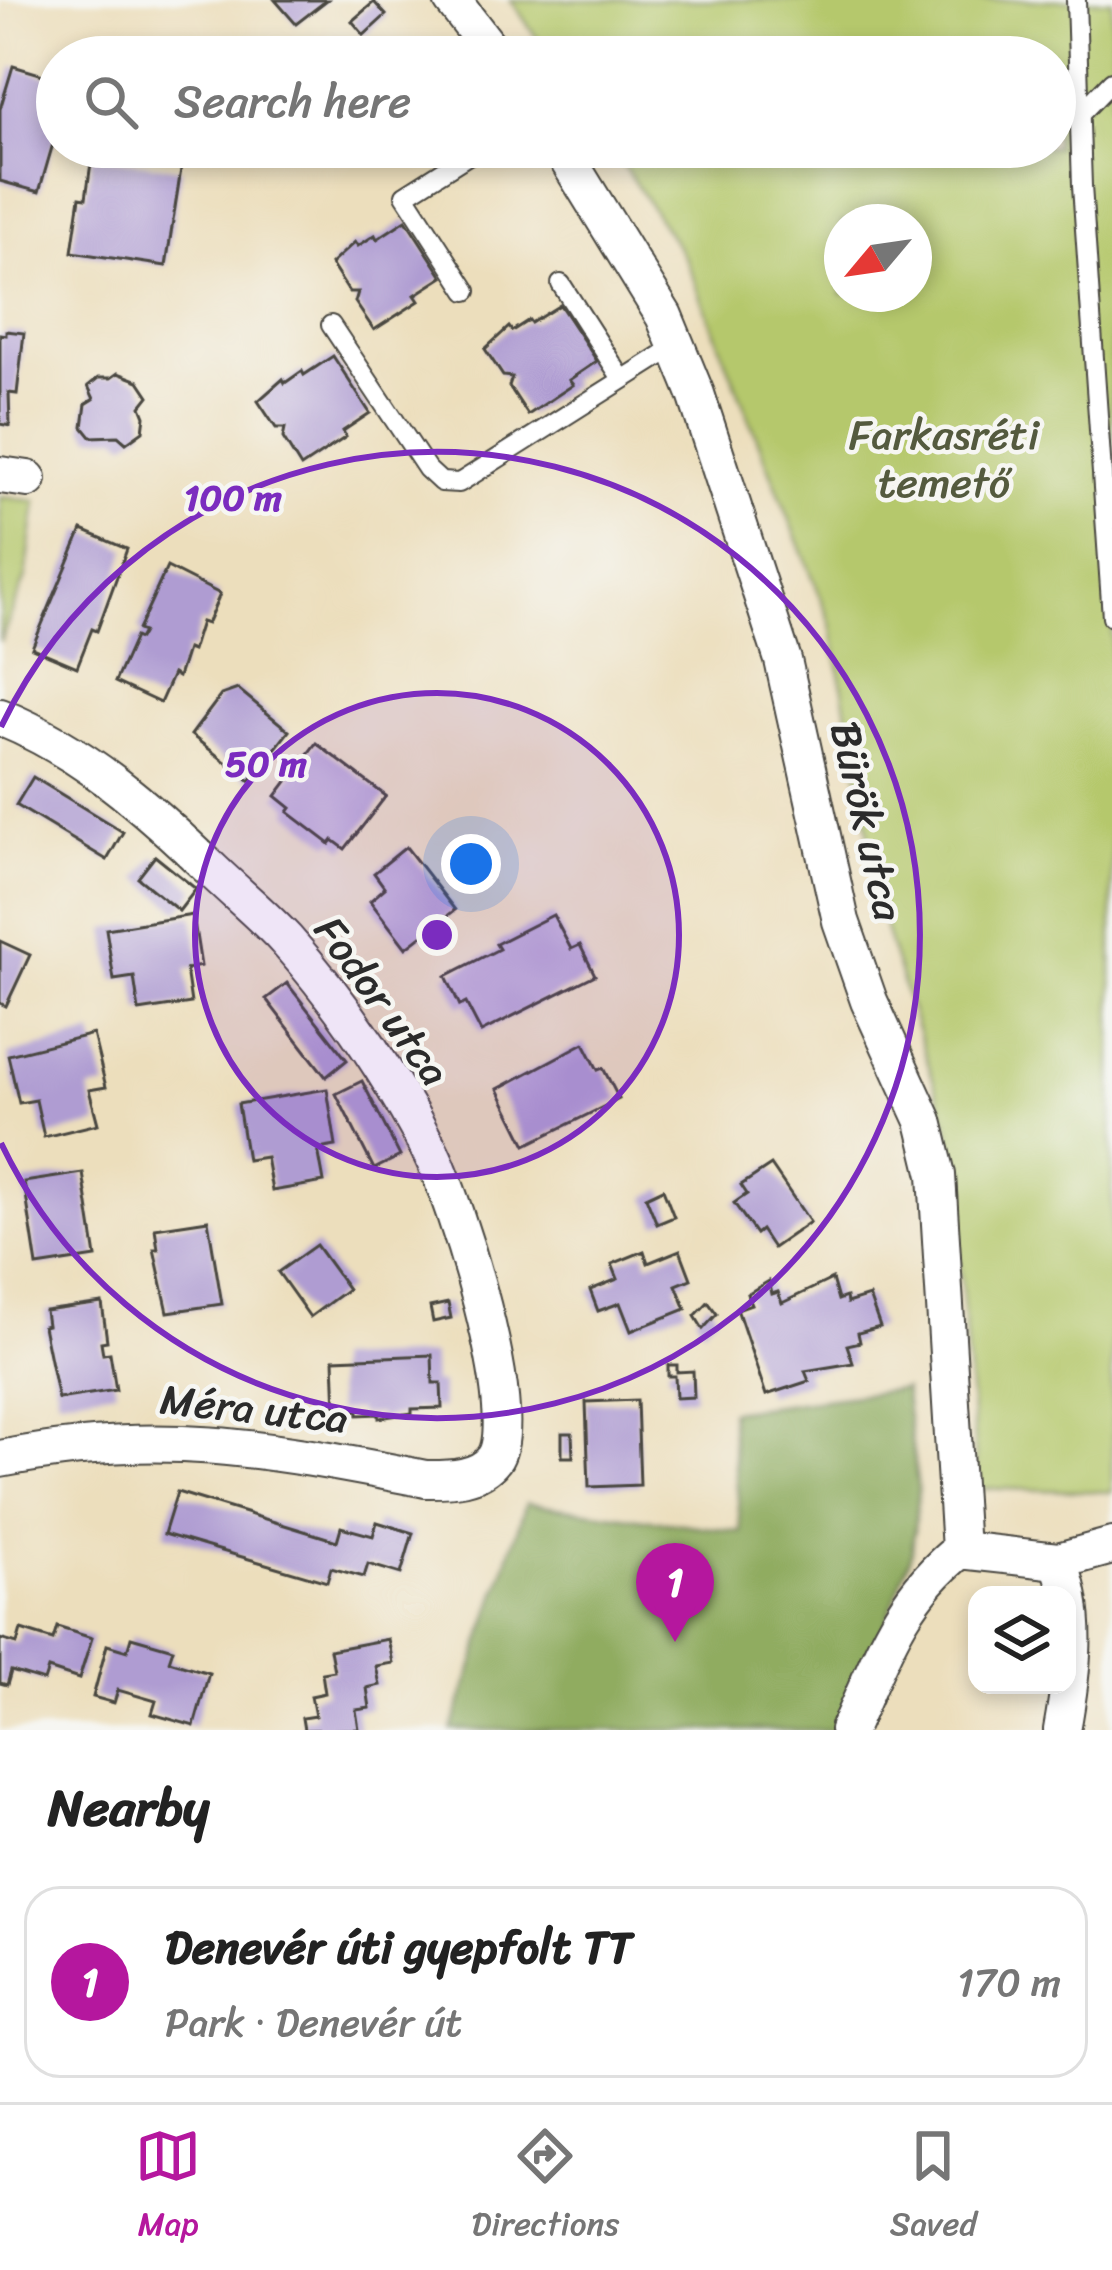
<!DOCTYPE html>
<meta charset="utf-8">
<style>
body{margin:0;font-family:Sriracha,sans-serif;background:#f2f2f2;color:#222}
.controls{position:absolute;right:36px;bottom:36px;display:grid;overflow:hidden;border-radius:24px;box-shadow:0 6px 18px #0003}
.controls button{width:108px;height:108px;display:grid;place-items:center;padding:0;border:0;border-bottom:3px solid #e0e0e0;background:#fff;color:#222;font:60px sans-serif}
.compass{position:absolute;left:824px;top:204px;width:108px;height:108px;border-radius:50%;background:#fff;box-shadow:0 6px 18px #0003;rotate:241deg}
.you{position:absolute;left:471px;top:864px;width:42px;height:42px;margin:-30px;border:9px solid #fff;border-radius:50%;background:#1a73e8;box-shadow:0 0 0 18px #1a73e833}
.badge{display:grid;place-items:center;width:78px;height:78px;border-radius:50%;background:#b5179e;color:#fff;font-size:39px;font-weight:700}
.pin{position:absolute;translate:-50% -99px;filter:drop-shadow(0 3px 6px #0008)}
.pin::after{content:'';position:absolute;top:63px;width:42px;height:36px;background:inherit;clip-path:polygon(0 0,100% 0,50% 100%)}
.list{margin:0;padding:0;list-style:none}
h2{display:flex;justify-content:space-between;align-items:center;height:156px;margin:0;padding:0 48px;font-size:51px}
h2 small{font-size:39px;font-weight:400;color:#767676}
.list li{display:grid;grid-template-columns:78px 1fr auto;gap:36px;align-items:center;box-sizing:border-box;height:192px;margin:0 24px 24px;padding:0 24px;border:3px solid #e0e0e0;border-radius:36px}
.list b{display:block;font-size:45px;white-space:nowrap}
.list p{margin:0;font-size:39px;white-space:nowrap;color:#767676}
.list em{font-size:39px;font-style:normal;color:#767676}
.icon{flex:none;width:66px;height:66px;fill:none;stroke:currentColor;stroke-width:2;stroke-linecap:round;stroke-linejoin:round}
.map{position:relative;flex:none;width:1112px;height:1730px;overflow:hidden}
.search{position:absolute;background:#fff;box-shadow:0 6px 18px #0003;left:36px;right:36px;top:36px;height:132px;display:flex;align-items:center;gap:30px;box-sizing:border-box;padding:0 42px;border-radius:66px;color:#767676;font-size:45px}
.sheet{height:372px;background:#fff}
nav{display:flex;justify-content:space-around;align-items:center;box-sizing:border-box;height:168px;border-top:3px solid #e0e0e0;background:#fff;font-size:33px;color:#767676}
nav a{display:grid;justify-items:center;gap:6px}
nav .on{color:#b5179e}
.map>svg:first-child{display:block}
</style>
<div class="map">
<svg width="1112" height="1730" viewBox="0 0 1112 1730">
<rect width="100%" height="100%" fill="#f6f6f2"/>
<filter id="ink" filterUnits="userSpaceOnUse"><feTurbulence type="fractalNoise" baseFrequency=".00833" numOctaves="2"/><feDisplacementMap in="SourceGraphic" scale="24" xChannelSelector="R" yChannelSelector="G"/><feConvolveMatrix kernelMatrix="1 2 1 2 8 2 1 2 1" color-interpolation-filters="sRGB"/></filter>
<filter id="wash" filterUnits="userSpaceOnUse"><feTurbulence type="fractalNoise" baseFrequency=".004" numOctaves="4" result="noise"/><feDisplacementMap in="SourceGraphic" scale="48" xChannelSelector="R" yChannelSelector="G"/><feGaussianBlur stdDeviation="2.7" result="paint"/><feColorMatrix in="noise" values="0 0 0 0 0 0 0 0 0 0 0 0 0 0 0 0 0 1.4 0 .05"/><feComposite in="paint" operator="in"/></filter>
<g filter="url(#wash)">
<rect width="100%" height="100%" fill="#ecdebc"/>
<!-- green -->
<g fill="#b5c86c" stroke="#707a4c" stroke-width="3" fill-rule="evenodd">
<path d="M511,0H1112V1492L978,1488L949,1129L886,932L831,623L686,260L611,147H1055V57H550ZM842,222H914V294H842Z"/>
<polygon points="0,497 36,501 26,577 0,642"/>
</g>
<!-- forest -->
<polygon fill="#90ac60" stroke="#5e6c46" stroke-width="3" points="904,1389 918,1489 912,1551 848,1730 452,1730 526,1503 741,1532 730,1411"/>
<g id="blocks">
<!-- building -->
<g fill="#af9cd2">
<polygon points="275,0 327,0 296,24"/>
<polygon points="374,2 386,15 364,35 352,21"/>
<polygon points="13,66 57,79 57,130 39,192 0,181 0,109"/>
<polygon points="92,156 181,169 166,266 72,252 80,197 86,198"/>
<polygon points="406,220 443,277 415,295 419,301 374,330 355,302 358,292 349,292 331,264 355,242 358,246 375,235 377,239"/>
<polygon points="560,305 597,361 569,380 573,385 528,415 509,386 512,377 503,376 485,349 509,327 512,331 529,320 531,323"/>
<polygon points="6,331 24,333 17,394 9,393 10,426 0,424 0,334 6,335"/>
<polygon points="333,356 370,413 343,431 346,437 301,467 283,438 285,428 276,428 258,401 283,379 285,383 302,371 304,375"/>
<polygon points="118,373 139,381 149,396 141,406 145,416 143,431 126,443 118,436 91,437 83,427 86,404 94,399 88,386 98,378 111,378"/>
<polygon points="82,530 127,549 97,631 92,629 77,667 32,648"/>
<polygon points="167,567 220,594 207,624 201,622 192,651 187,649 178,677 173,674 160,703 115,682 135,637 139,639 143,632 138,630"/>
<polygon points="238,689 289,731 250,781 191,735 221,695"/>
<polygon points="316,743 386,796 345,849 333,840 330,844 288,812 291,808 276,796"/>
<polygon points="33,777 123,832 107,860 16,805"/>
<polygon points="406,847 455,910 406,948 370,901 385,888 374,873"/>
<polygon points="155,856 196,889 179,911 138,878"/>
<polygon points="193,915 201,966 186,969 191,1003 139,1011 134,977 114,980 106,929"/>
<polygon points="553,915 571,949 580,945 595,975 481,1032 466,1003 460,1006 446,976 499,949 496,944"/>
<polygon points="0,941 30,955 6,1006 0,1003"/>
<polygon points="287,983 347,1060 326,1077 266,999"/>
<polygon points="93,1034 106,1087 89,1090 98,1124 44,1137 36,1100 19,1103 8,1055"/>
<polygon points="584,1043 598,1070 603,1068 619,1099 526,1145 498,1089"/>
<polygon points="362,1081 400,1156 374,1169 336,1094"/>
<polygon points="327,1089 336,1146 318,1149 324,1182 272,1191 266,1157 247,1160 238,1104"/>
<polygon points="771,1165 810,1222 773,1248 761,1230 756,1234 734,1203 747,1194 741,1185"/>
<polygon points="83,1173 96,1257 37,1266 24,1182"/>
<polygon points="663,1189 674,1217 657,1224 646,1197"/>
<polygon points="208,1220 222,1304 168,1312 154,1249 158,1249 155,1228"/>
<polygon points="316,1245 348,1289 310,1317 278,1272"/>
<polygon points="680,1250 691,1279 676,1285 686,1309 631,1331 620,1303 598,1311 590,1290 618,1279 612,1264 644,1251 648,1263"/>
<polygon points="832,1279 838,1300 846,1297 847,1303 869,1296 880,1327 858,1333 860,1342 847,1345 853,1363 805,1371 809,1381 766,1395 737,1309 751,1304 747,1294 769,1281 772,1294 778,1292 782,1303"/>
<polygon points="708,1302 717,1314 703,1329 695,1316"/>
<polygon points="102,1303 107,1341 101,1342 103,1354 110,1353 116,1390 58,1399 43,1326 47,1325 45,1311"/>
<polygon points="448,1303 451,1318 433,1322 430,1307"/>
<polygon points="432,1355 433,1383 441,1383 442,1408 412,1409 412,1413 379,1418 379,1414 358,1415 358,1410 336,1411 334,1359"/>
<polygon points="668,1365 677,1365 677,1372 693,1371 694,1397 676,1398 675,1376 668,1376"/>
<polygon points="637,1400 640,1485 589,1487 586,1402"/>
<polygon points="562,1433 572,1433 573,1457 562,1457"/>
<polygon points="177,1492 337,1541 341,1527 373,1536 377,1522 413,1533 401,1574 368,1564 364,1577 331,1568 327,1582 164,1534"/>
<polygon points="57,1627 92,1638 79,1679 48,1669 44,1681 11,1671 7,1685 0,1683 0,1639 17,1644 21,1630 53,1640"/>
<polygon points="131,1637 173,1649 169,1661 209,1673 194,1726 152,1714 156,1701 118,1690 114,1703 93,1697 107,1645 127,1651"/>
<polygon points="388,1639 393,1663 376,1666 380,1685 367,1688 370,1708 356,1710 359,1729 304,1730 302,1718 315,1716 311,1696 325,1693 322,1673 334,1671 330,1650"/>
</g>
</g>
</g>
<g filter="url(#ink)">
<use href="#blocks" fill-opacity="0" stroke="#484641" stroke-width="3"/>
<g fill="none" stroke-linecap="round" stroke-linejoin="round">
<defs>
<g id="lane">
<polyline points="1076,0 1082,186 1112,617"/>
<polyline points="1081,113 1112,81"/>
<polyline points="561,284 622,379"/>
<polyline points="467,291 405,195 481,147"/>
<polyline points="331,325 427,469 441,482 459,483 676,346"/>
</g>
<g id="street">
<polyline points="452,0 496,57"/>
<polyline points="560,147 664,316 696,394 783,660 841,921 869,1001 924,1121 937,1175 960,1550"/>
<polyline points="0,475 28,479"/>
<path d="M0,717C84,751 149,809 213,871C237,894 264,916 286,940C342,1003 391,1076 430,1151C454,1197 525,1418 494,1459C478,1480 448,1479 426,1479C269,1449 160,1427 0,1459"/>
<path d="M1058,1561C1081,1614 1072,1675 1062,1730"/>
<path d="M848,1730C880,1660 898,1599 960,1550L1058,1561L1112,1546"/>
</g>
</defs>
<!-- lane casing -->
<use href="#lane" stroke="#484641" stroke-width="22"/>
<!-- street casing -->
<use href="#street" stroke="#484641" stroke-width="40"/>
<!-- lane -->
<use href="#lane" stroke="#fff" stroke-width="18"/>
<!-- street -->
<use href="#street" stroke="#fff" stroke-width="36"/>
</g>
</g>
<!-- distance rings -->
<circle cx="437" cy="935" r="242" fill="#7b2cbf" fill-opacity=".12"/>
<g fill="none" stroke="#7b2cbf" stroke-width="6">
<circle cx="437" cy="935" r="242"/>
<path d="M1 727A483 483 0 1 1 1 1143"/>
</g>
<g text-anchor="middle" dominant-baseline="central" stroke-width="9" stroke-linejoin="round" paint-order="stroke">
<!-- park labels -->
<g font-size="42" fill="#545a3e" stroke="#f6f6f2">
<text x="944" y="435">Farkasréti<tspan x="944" dy="48">temető</tspan></text>
</g>
<!-- street labels -->
<g font-size="42" fill="#2b2b2b" stroke="#f6f6f2">
<text transform="translate(867 821) rotate(77)">Bürök utca</text>
<text transform="translate(382 1001) rotate(54)">Fodor utca</text>
<text transform="translate(254 1409) rotate(6)">Méra utca</text>
</g>
</g>
<circle cx="437" cy="935" r="18" fill="#7b2cbf" stroke="#f6f6f2" stroke-width="6"/>
<g font-size="36" text-anchor="middle" font-weight="bold" fill="#7b2cbf" stroke="#f6f6f2" stroke-width="9" stroke-linejoin="round" paint-order="stroke">
<text x="233" y="510">100 m</text>
<text x="266" y="776">50 m</text>
</g>
</svg>
<div class="controls">
<button><svg class="icon" aria-label="layers" viewBox="0 0 24 24"><path d="M12 4l9 5-9 5-9-5zM3 14l9 5 9-5"/></svg></button>
</div>
<svg class="compass" viewBox="-18 -18 36 36"><path d="M0-13l5 13h-10z" fill="#e53935"/><path d="M0 13l5-13h-10z" fill="#767676"/></svg>
<div class="you"></div>
<div class="pin badge" style="left:675px;top:1642px">1</div>
<div class="search"><svg class="icon" aria-label="search" viewBox="0 0 24 24"><circle cx="10" cy="10" r="6"/><path d="M15 15l6 6"/></svg>Search here</div>
</div>
<section class="sheet">
<h2>Nearby<small></small></h2>
<ul class="list">
<li><span class="badge">1</span><div><b>Denevér úti gyepfolt TT</b><p>Park · Denevér út</p></div><em>170 m</em></li>
</ul>
</section>
<nav>
<a class="on"><svg class="icon" aria-label="map" viewBox="0 0 24 24"><path d="M3 6l6-2 6 2 6-2v14l-6 2-6-2-6 2zM9 4v14M15 6v14"/></svg>Map</a>
<a><svg class="icon" aria-label="directions" viewBox="0 0 24 24"><path d="M12 3l9 9-9 9-9-9zM9 14v-3h6M13 9l2 2-2 2"/></svg>Directions</a>
<a><svg class="icon" aria-label="saved" viewBox="0 0 24 24"><path d="M7 4h10v16l-5-4-5 4z"/></svg>Saved</a>
</nav>
